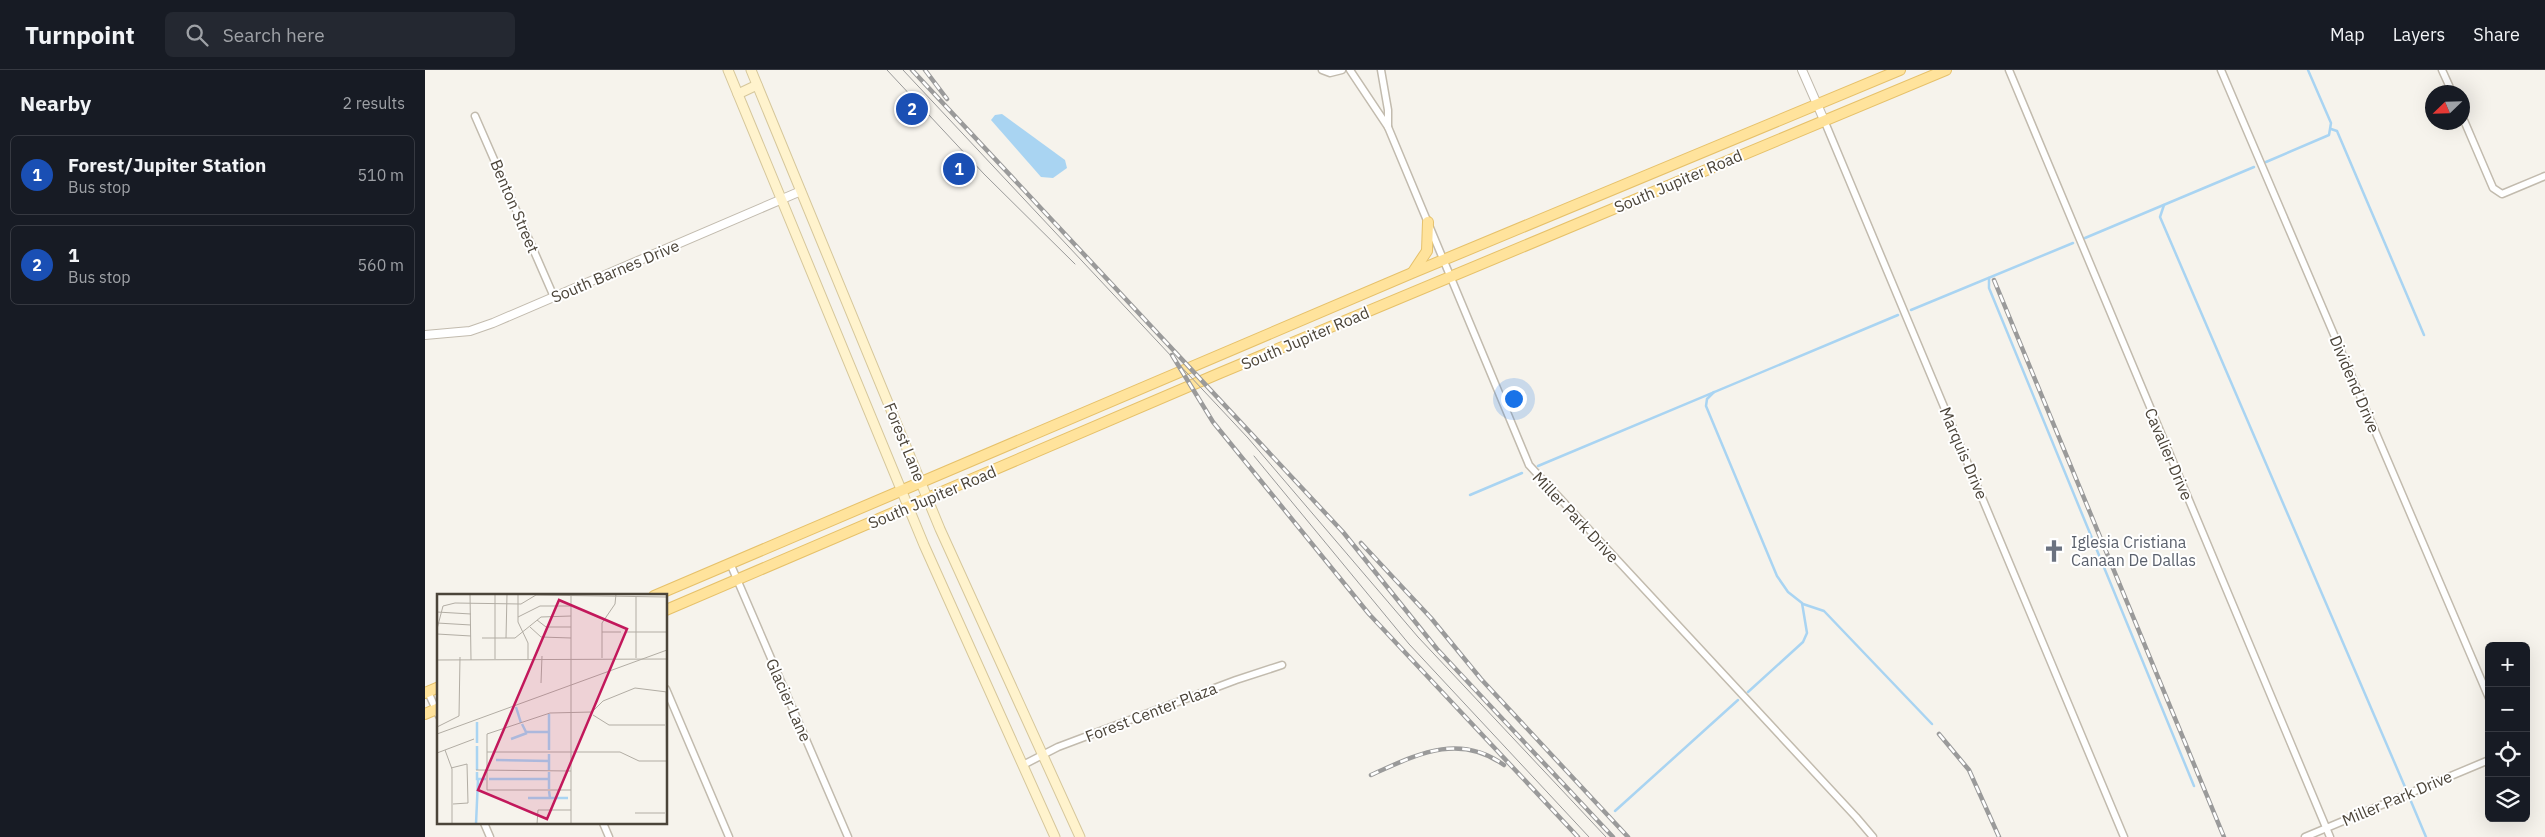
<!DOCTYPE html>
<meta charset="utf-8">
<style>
body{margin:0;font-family:"IBM Plex Sans",sans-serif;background:#242831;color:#f1f3f6}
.controls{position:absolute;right:15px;bottom:15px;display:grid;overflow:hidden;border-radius:8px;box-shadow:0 5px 20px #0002}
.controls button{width:45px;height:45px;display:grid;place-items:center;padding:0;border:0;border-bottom:1px solid #363941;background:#171b24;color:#f1f3f6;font:25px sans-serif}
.compass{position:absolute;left:2000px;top:15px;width:45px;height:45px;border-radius:50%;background:#171b24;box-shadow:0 5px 20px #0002;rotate:247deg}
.you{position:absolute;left:1088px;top:328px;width:18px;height:18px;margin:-12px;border:4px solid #fff;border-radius:50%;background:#1a73e8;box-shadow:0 0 0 8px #1a73e833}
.badge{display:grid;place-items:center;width:32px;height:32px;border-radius:50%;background:#8c9099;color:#fff;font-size:16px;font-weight:700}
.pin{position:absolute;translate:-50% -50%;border:2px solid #fff;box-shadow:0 1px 5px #0006}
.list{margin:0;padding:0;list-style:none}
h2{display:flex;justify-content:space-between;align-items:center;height:65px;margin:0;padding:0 20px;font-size:21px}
h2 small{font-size:16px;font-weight:400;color:#9ea1a6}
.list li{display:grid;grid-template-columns:32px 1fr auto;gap:15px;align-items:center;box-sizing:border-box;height:80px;margin:0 10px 10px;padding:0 10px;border:1px solid #363941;border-radius:8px}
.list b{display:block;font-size:19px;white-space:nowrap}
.list p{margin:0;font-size:16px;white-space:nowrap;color:#9ea1a6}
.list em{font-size:16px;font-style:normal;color:#9ea1a6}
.icon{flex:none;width:28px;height:28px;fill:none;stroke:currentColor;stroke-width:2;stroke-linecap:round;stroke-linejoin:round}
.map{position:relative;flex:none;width:2120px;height:767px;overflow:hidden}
header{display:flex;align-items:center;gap:30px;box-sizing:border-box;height:70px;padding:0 25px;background:#171b24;border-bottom:1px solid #363941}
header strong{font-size:24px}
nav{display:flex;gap:28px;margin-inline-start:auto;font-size:18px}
.search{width:350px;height:45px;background:#242831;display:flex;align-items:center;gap:12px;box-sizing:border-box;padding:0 18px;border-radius:8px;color:#9ea1a6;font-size:19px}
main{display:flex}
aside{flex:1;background:#171b24}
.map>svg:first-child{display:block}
</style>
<header>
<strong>Turnpoint</strong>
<div class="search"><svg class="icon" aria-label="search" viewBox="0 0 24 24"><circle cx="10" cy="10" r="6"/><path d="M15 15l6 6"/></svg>Search here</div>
<nav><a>Map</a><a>Layers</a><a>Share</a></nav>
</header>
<main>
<aside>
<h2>Nearby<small>2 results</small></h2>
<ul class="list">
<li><span class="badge" style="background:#1a4fb4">1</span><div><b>Forest/Jupiter Station</b><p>Bus stop</p></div><em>510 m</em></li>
<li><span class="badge" style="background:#1a4fb4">2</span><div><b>1</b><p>Bus stop</p></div><em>560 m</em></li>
</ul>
</aside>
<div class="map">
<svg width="2120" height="767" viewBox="0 0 2120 767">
<rect width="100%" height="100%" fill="#f6f3ec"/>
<!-- water -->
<polygon fill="#a9d4f2" points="577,44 640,90 642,98 628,108 616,107 566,50 570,45"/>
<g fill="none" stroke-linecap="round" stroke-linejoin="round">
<!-- stream -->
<g stroke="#a9d4f2" stroke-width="2.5">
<polyline points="1906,59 1912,61 1999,265"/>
<polyline points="1841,92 1904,65 1906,53 1883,0"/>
<polyline points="1739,135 1735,147 1980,717"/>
<polyline points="1660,168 1829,97"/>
<polyline points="1564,208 1564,218 1769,716"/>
<polyline points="1486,240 1648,173"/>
<polyline points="1289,322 1282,329 1281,336 1352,506 1363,522 1377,533 1382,563 1378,572 1323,622"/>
<polyline points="1113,396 1473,245"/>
<polyline points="1045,425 1097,403"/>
<polyline points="1378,534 1399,541 1507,654"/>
<polyline points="1985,729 2001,767"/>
<polyline points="1190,741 1313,630"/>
</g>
<defs>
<g id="minor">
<polyline points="897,0 905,3 917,0"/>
<polyline points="925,0 963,57 1104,395 1431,747 1448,767"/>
<polyline points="956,0 963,40 963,57"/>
<polyline points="1584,0 1905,767"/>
<polyline points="1796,0 2064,628"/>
<polyline points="2017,0 2027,22"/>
<polyline points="50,46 129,227"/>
<polyline points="2038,48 2068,118 2077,124 2120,106"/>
<polyline points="1399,50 1699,767"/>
<polyline points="305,493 423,767"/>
<polyline points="241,619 304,767"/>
<polyline points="3,622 14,646"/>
<polyline points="598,695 633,677 811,610 857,595"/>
<polyline points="59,753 65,767"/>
<polyline points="178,753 184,767"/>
<polyline points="1880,767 2064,690"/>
</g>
<g id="tertiary">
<polyline points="1377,0 1399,50"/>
<polyline points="0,265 45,261 68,253 376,121"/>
</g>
<g id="secondary">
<polyline points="303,0 499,475 630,767"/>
<polyline points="326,0 515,459 655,767"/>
<polyline points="313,24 332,15"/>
</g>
<g id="primary">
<polyline points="988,202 1002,181 1003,152"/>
<polyline points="229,526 987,203 1475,0"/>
<polyline points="241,540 795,303 1521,0"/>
<polyline points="0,623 14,617"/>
<polyline points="0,644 14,638"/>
</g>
</defs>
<!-- minor casing -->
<use href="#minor" stroke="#c2bbae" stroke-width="9"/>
<!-- tertiary casing -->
<use href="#tertiary" stroke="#c2bbae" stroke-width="10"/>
<!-- secondary casing -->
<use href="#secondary" stroke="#d6c79b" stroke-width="11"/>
<!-- primary casing -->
<use href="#primary" stroke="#e6c16a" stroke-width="12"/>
<!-- minor -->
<use href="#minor" stroke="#fff" stroke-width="6"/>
<!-- tertiary -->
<use href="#tertiary" stroke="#fff" stroke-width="8"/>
<!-- secondary -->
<use href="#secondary" stroke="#fff3cd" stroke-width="9"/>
<!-- primary -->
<use href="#primary" stroke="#ffe39c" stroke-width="10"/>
<!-- tram -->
<g stroke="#9a9a9a" stroke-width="1">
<polyline points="462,0 559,104 650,194"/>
<polyline points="478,0 823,368 993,567 1181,767"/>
<polyline points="829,386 984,574 1164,767"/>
</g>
<defs>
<g id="rail">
<polyline points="487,0 918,462 1012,579 1188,767"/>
<polyline points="500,0 522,29"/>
<polyline points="1569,210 1799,767"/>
<polyline points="747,285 788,352 944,544 1153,767"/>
<polyline points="936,473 1006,548 1056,609 1203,767"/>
<polyline points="1514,664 1544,700 1574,767"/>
<path d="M946,705C991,685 1033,662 1079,695"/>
</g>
</defs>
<!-- rail casing -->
<use href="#rail" stroke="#9a9a9a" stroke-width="4.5"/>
<!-- rail -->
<use href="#rail" stroke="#fff" stroke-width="2.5" stroke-dasharray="8" stroke-linecap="butt"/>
</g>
<!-- icons -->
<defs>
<symbol id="church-bare" viewBox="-9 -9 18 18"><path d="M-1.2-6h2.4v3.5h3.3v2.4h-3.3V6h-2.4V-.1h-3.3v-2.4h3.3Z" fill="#6b7280" stroke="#fff" stroke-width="2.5" paint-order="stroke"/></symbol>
</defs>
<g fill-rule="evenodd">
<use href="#church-bare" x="1613" y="465" width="32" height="32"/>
</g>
<g text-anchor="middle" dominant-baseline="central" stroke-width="4" stroke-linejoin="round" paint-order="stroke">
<!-- street labels -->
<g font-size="16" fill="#4b4439" stroke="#fff">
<text transform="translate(1253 111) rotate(-23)">South Jupiter Road</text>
<text transform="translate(90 136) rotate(67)">Benton Street</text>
<text transform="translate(190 201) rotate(-23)">South Barnes Drive</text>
<text transform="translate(880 268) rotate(-23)">South Jupiter Road</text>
<text transform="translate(1930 314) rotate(67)">Dividend Drive</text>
<text transform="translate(480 372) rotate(68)">Forest Lane</text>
<text transform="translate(1539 383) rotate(67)">Marquis Drive</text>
<text transform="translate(1744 384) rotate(67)">Cavalier Drive</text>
<text transform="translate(507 427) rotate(-23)">South Jupiter Road</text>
<text transform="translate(1151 447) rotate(47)">Miller Park Drive</text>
<text transform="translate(364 630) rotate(66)">Glacier Lane</text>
<text transform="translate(726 642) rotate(-21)">Forest Center Plaza</text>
<text transform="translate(1972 728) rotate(-23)">Miller Park Drive</text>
</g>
<!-- worship labels -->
<g font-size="16" fill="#5b616d" stroke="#fff" text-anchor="start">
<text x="1646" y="472">Iglesia Cristiana<tspan x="1646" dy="18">Canaan De Dallas</tspan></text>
</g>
</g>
<!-- overview -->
<g transform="translate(12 524)">
<rect width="230" height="230" fill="#f6f3ec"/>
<path fill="none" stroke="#a9d4f2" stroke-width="2.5" d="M79,113L84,129M85,130L89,138H112M74,145L90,139M40,149V128M40,152V176M112,156V120M59,166L112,167M112,176V160M40,178V185H49M52,185H112M112,195V178M112,197L113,204H131M91,204H112M39,230L41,185"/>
<path fill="none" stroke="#b2ada4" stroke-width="1" d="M33,0L34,66M58,0V65M81,0V28L91,49V65M6,12L18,9L84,10L99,1L230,3M0,18L34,20M81,23L103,12H134M100,26L109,33H134M0,29L34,31M93,33L104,43L134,44M0,35L6,12M165,38H184M190,38H230M0,40L34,42M45,44H78L104,23L134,22M69,44L70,0M165,64V29L178,10L179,0M199,64V2M0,66L230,65M104,89L105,62M229,98L230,230M156,121L172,131H228M0,133L22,122L23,63M0,140L230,56M8,156L15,175V230M50,158H183L202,167H230M0,159L37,145M14,174L30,170L31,209L16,210M39,176L134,177M134,196H50V140L113,119L155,118L166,107L198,94L230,98M198,219H228M100,230L101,216H134M134,230V0"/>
<path fill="#c2185b" fill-opacity="0.15" stroke="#c2185b" stroke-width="2.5" d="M122,6L190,35L110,225L41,196Z"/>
<rect width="230" height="230" fill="none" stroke="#4b4439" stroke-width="2.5"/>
</g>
</svg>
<div class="controls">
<button>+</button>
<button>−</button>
<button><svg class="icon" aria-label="locate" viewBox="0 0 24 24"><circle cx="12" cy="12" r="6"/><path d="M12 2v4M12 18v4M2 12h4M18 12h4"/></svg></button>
<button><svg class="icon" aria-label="layers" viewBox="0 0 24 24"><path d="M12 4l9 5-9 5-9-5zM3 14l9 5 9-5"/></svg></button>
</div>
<svg class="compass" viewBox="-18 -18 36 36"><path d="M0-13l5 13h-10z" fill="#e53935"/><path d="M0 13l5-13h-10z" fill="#9ea1a6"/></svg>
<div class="you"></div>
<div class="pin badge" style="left:534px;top:99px;background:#1a4fb4">1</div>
<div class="pin badge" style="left:487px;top:39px;background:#1a4fb4">2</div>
</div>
</main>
